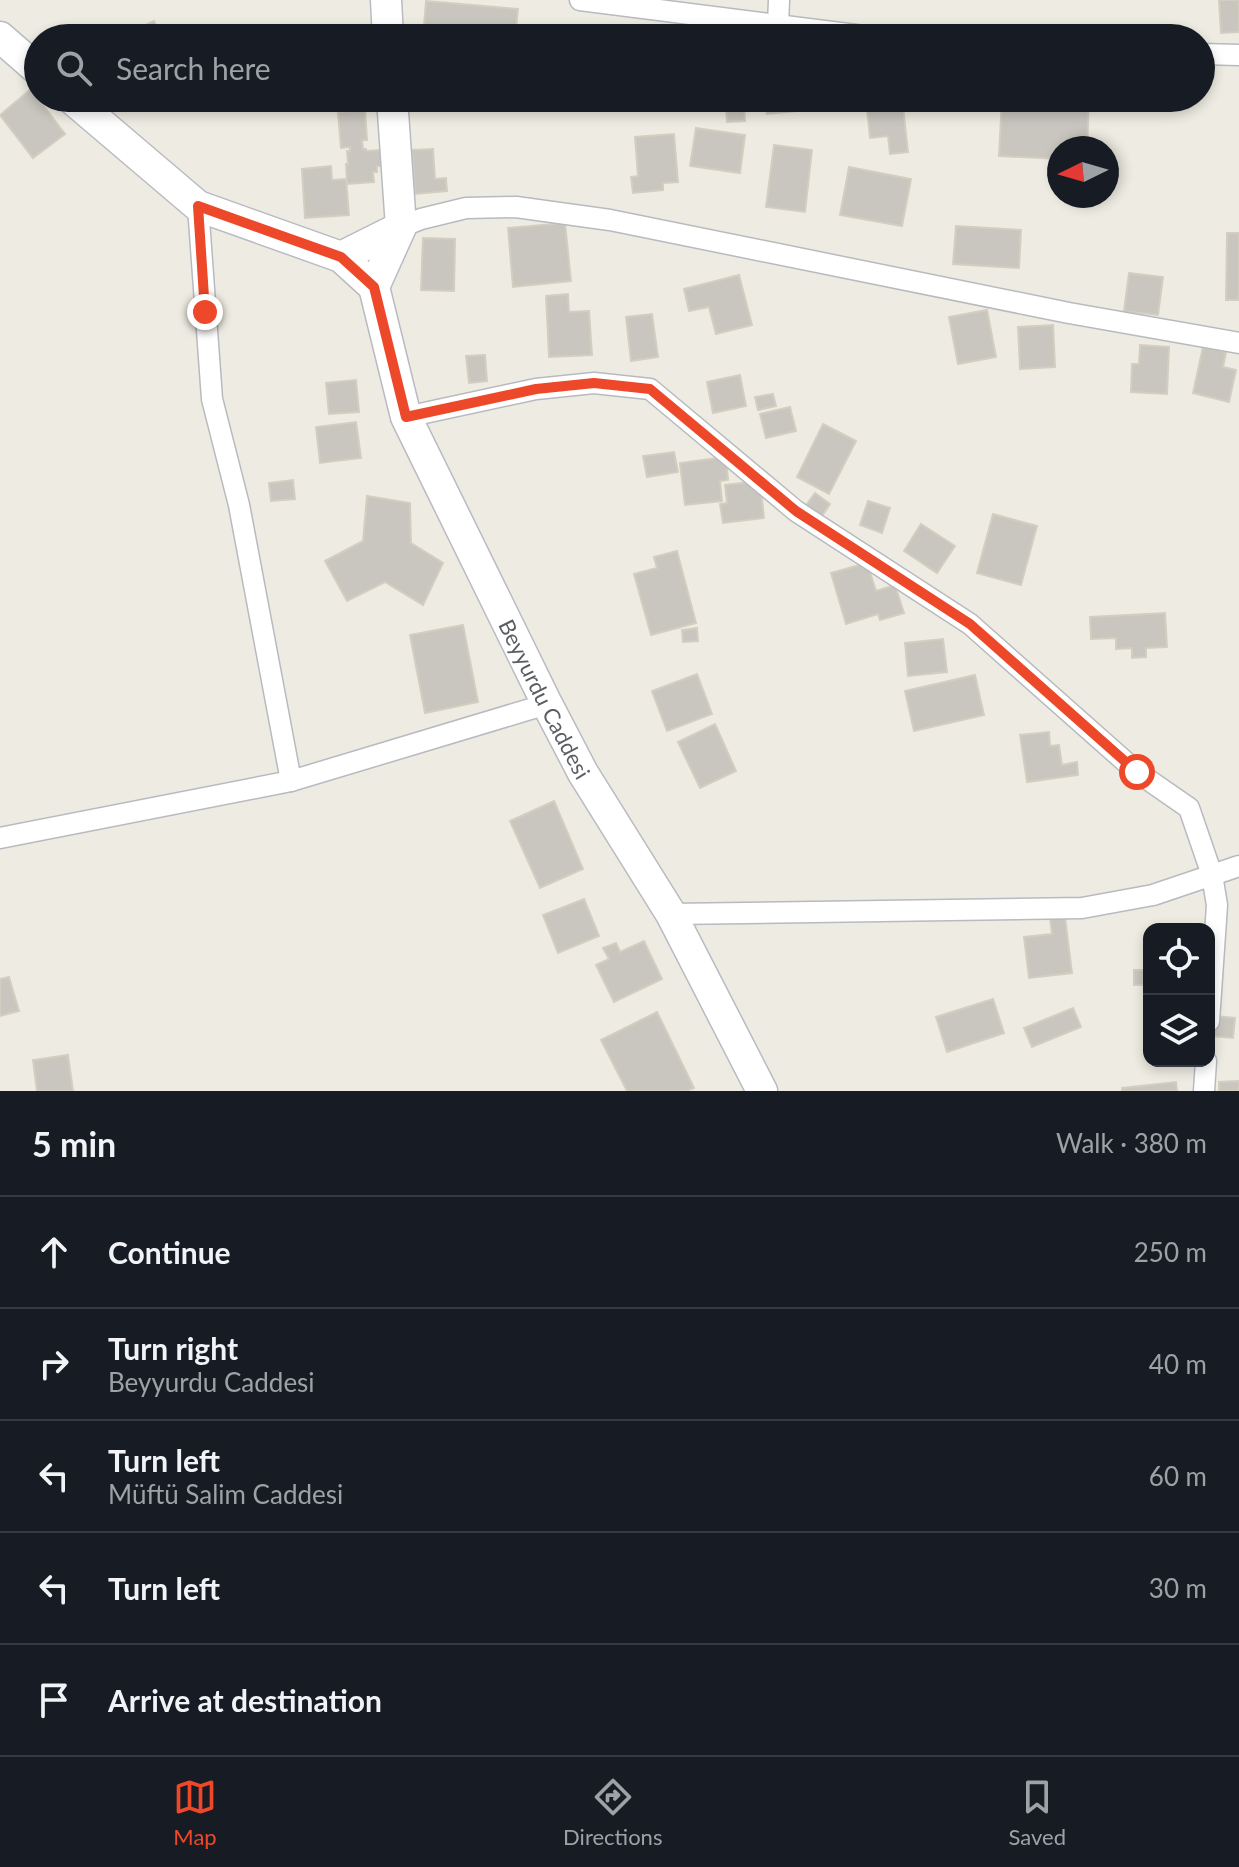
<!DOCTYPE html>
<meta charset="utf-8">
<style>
body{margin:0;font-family:Lato,sans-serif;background:#242831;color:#f1f3f6}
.controls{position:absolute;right:24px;bottom:24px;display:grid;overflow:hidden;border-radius:16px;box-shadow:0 4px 12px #0003}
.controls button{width:72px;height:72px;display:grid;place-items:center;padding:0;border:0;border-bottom:2px solid #363941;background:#171b24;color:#f1f3f6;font:40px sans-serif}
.compass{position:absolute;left:1047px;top:136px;width:72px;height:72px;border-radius:50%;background:#171b24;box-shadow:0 4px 12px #0003;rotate:265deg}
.stop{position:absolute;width:24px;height:24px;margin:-18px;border:6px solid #ed4829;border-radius:50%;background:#fff}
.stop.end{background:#ed4829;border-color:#fff;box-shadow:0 2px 8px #0008}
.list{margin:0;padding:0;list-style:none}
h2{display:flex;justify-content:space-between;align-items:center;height:104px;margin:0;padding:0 32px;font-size:34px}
h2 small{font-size:26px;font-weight:400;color:#9ea1a6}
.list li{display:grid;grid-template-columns:52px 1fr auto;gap:24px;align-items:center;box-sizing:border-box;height:112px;padding:0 32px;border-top:2px solid #363941}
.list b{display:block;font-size:30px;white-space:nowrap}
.list p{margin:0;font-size:26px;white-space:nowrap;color:#9ea1a6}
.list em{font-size:26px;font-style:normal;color:#9ea1a6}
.icon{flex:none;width:44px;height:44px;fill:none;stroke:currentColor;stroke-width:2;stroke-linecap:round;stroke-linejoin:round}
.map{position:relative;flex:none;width:1239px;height:1091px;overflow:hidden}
.search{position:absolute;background:#171b24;box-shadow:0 4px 12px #0003;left:24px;right:24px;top:24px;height:88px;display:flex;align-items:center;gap:20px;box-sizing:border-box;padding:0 28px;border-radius:44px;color:#9ea1a6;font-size:30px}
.sheet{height:664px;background:#171b24}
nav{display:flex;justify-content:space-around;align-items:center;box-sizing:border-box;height:112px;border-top:2px solid #363941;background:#171b24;font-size:22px;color:#9ea1a6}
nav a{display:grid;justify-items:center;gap:4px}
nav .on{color:#ed4829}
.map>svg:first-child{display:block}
</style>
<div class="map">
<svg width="1239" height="1091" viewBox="0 0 1239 1091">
<rect width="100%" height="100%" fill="#eeece2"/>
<!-- building -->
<g fill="#c9c6bf" stroke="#d3cec0" stroke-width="2">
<polygon points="1219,0 1239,0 1239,32 1221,33"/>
<polygon points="426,1 518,9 515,38 423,38"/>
<polygon points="154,21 161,38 122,38 121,36"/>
<polygon points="31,89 65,134 33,158 0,115"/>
<polygon points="660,98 692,98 692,103 661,104"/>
<polygon points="701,98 735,98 736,103 744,102 745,121 727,122 726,107 702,108"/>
<polygon points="766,98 813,98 815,109 767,114"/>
<polygon points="866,98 902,98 908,152 890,154 888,136 870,138"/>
<polygon points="1002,98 1089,98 1087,148 1059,148 1059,159 999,156"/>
<polygon points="365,110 367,140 362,140 363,149 366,149 366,151 381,150 382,166 377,166 377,172 373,172 374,182 347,184 346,164 348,164 347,151 350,151 350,147 341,148 338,112"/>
<polygon points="696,128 745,135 740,173 690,166"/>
<polygon points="674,134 678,182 663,183 663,190 633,193 631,177 638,176 635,137"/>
<polygon points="774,145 812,150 805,212 766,207"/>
<polygon points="433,149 435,179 446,178 447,191 415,194 412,150"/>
<polygon points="331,166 332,180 346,179 349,215 305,218 302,169"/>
<polygon points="849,167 911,179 902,226 840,215"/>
<polygon points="565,223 571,281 513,287 508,228"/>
<polygon points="956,226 1021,230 1019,268 953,264"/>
<polygon points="1227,233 1239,233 1239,300 1226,300"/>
<polygon points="423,238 455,239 454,291 421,290"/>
<polygon points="1129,273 1163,277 1158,315 1124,311"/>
<polygon points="739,275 752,325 716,334 709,307 689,311 684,289"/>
<polygon points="568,294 569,312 589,311 592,355 549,357 546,296"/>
<polygon points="987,310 996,357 958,364 949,317"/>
<polygon points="652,314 658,357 631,361 626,317"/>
<polygon points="1053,325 1055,367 1020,369 1018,327"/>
<polygon points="1140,345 1169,347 1167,394 1131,392 1132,364 1139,364"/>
<polygon points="1203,347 1226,352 1223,367 1236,370 1229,402 1193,393"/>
<polygon points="485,355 487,381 469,383 466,356"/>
<polygon points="740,375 746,406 713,413 707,382"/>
<polygon points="356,380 359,412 329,414 326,383"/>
<polygon points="773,394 776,406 758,410 755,397"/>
<polygon points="790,407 796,431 766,438 760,414"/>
<polygon points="356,422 361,458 320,463 316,427"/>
<polygon points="823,424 856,441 829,494 797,477"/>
<polygon points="674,452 678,472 647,477 643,456"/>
<polygon points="726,457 728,480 720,481 722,501 685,505 680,463"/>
<polygon points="293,480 295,499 271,501 269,483"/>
<polygon points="760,481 764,518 723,523 720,504 727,503 725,485"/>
<polygon points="815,493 830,504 820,519 805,507"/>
<polygon points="367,496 410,503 411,543 443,563 423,605 385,582 347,601 325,561 363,541"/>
<polygon points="868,501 890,508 882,533 860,525"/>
<polygon points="993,514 1037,526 1021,585 977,573"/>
<polygon points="921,524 955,546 937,573 904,551"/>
<polygon points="677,551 696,623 651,635 634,574 657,568 654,557"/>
<polygon points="867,563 876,591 895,585 904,613 880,620 878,614 846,624 831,573"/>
<polygon points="1165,613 1167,647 1146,648 1146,657 1132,658 1132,648 1116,649 1116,638 1091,639 1090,617"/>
<polygon points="463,625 478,702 425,713 410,635"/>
<polygon points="697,628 698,641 683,642 682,630"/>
<polygon points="943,639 947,672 908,676 905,643"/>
<polygon points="697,674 712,714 667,731 652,691"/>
<polygon points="975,675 984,715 914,731 905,691"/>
<polygon points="715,724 736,771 700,788 678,742"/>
<polygon points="1049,732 1050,746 1059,745 1062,765 1077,762 1078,775 1027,782 1020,735"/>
<polygon points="554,801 583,869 540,888 510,821"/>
<polygon points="584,899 599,936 558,953 543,915"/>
<polygon points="1065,917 1072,973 1029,978 1024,937 1052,934 1050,918"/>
<polygon points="644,941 662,979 614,1002 596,965 609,959 603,948 616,943 620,952"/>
<rect x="1134" y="970" width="15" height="15"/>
<polygon points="9,977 19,1011 0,1016 0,979"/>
<polygon points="993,999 1004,1033 947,1052 936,1017"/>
<polygon points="1073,1008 1081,1027 1032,1047 1024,1028"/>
<polygon points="657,1012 694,1088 686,1091 627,1091 601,1040"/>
<polygon points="1214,1016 1235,1018 1233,1038 1212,1036"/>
<polygon points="68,1055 73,1091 37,1091 33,1060"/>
<polygon points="1239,1081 1239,1091 1219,1091 1219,1082"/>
<polygon points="1176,1082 1177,1091 1122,1091 1122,1088"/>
</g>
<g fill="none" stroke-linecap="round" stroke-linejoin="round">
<defs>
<g id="street">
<polyline points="580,0 880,38"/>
<polyline points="778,25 779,0"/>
<polyline points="1201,54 1239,55"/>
<polyline points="198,206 212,399 239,505 291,781"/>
<polyline points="401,227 421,219 466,208 516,207 610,220 1069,313 1239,343"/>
<polyline points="406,417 536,389 594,383 650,389 796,511 970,624 1137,772 1189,808 1212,875 1217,905 1209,1021"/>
<polyline points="0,838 291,781 547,704"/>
<polyline points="671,914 1082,908 1153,895 1239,866"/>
<polyline points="1204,1091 1206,1061"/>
</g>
<g id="secondary">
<polyline points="386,0 388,38"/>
<polyline points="0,37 38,70"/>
<polyline points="71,98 198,206 341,257 374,287"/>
<polyline points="341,257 401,227"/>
<path id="s1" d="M374,287L406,417L547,704L583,773L671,914L762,1091"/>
<polyline points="374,287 401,227 392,98"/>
</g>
</defs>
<!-- street casing -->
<use href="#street" stroke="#b7babf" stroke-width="23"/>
<!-- secondary casing -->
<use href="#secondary" stroke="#b8bbc1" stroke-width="33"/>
<!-- street -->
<use href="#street" stroke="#fff" stroke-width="20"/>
<!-- secondary -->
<use href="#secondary" stroke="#fff" stroke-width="30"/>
</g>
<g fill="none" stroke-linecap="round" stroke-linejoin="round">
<!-- route -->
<polyline stroke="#ed4829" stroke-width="10" points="205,312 198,206 341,257 374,287 406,417 536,389 594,383 650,389 796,511 970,624 1137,772"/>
</g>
<g text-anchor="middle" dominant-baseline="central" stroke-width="7" stroke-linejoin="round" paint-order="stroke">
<!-- street labels -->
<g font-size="22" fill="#5a5e63" stroke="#fff">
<text stroke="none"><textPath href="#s1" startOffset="448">Beyyurdu Caddesi</textPath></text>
</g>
</g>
</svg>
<div class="controls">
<button><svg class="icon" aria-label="locate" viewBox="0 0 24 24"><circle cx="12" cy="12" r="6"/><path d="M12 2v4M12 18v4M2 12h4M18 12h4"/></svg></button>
<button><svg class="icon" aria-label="layers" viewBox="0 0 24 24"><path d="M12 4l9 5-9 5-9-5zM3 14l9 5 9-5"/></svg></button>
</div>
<svg class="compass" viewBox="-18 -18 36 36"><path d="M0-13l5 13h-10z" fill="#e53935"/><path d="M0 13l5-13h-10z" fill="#9ea1a6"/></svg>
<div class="stop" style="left:1137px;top:772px"></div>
<div class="stop end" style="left:205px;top:312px"></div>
<div class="search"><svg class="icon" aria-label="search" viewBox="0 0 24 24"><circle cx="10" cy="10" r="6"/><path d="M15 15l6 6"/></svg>Search here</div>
</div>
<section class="sheet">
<h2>5 min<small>Walk · 380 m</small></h2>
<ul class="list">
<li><svg class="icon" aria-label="ahead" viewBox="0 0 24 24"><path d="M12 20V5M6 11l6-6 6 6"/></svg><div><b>Continue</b></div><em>250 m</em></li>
<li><svg class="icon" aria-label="right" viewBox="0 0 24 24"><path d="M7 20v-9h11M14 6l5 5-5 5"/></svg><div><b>Turn right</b><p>Beyyurdu Caddesi</p></div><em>40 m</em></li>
<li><svg class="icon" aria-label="left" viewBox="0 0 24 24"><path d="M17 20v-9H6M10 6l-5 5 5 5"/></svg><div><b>Turn left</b><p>Müftü Salim Caddesi</p></div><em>60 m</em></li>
<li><svg class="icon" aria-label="left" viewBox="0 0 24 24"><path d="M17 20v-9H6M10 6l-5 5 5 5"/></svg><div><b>Turn left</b></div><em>30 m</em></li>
<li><svg class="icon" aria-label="arrive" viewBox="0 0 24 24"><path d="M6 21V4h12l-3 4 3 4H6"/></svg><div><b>Arrive at destination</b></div></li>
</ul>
</section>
<nav>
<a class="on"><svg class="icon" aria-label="map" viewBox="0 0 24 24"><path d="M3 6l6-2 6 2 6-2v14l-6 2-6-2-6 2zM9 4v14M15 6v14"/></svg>Map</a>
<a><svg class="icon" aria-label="directions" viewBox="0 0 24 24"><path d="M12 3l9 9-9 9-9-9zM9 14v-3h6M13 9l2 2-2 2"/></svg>Directions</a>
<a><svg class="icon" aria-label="saved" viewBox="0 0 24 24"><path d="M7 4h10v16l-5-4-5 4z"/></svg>Saved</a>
</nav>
